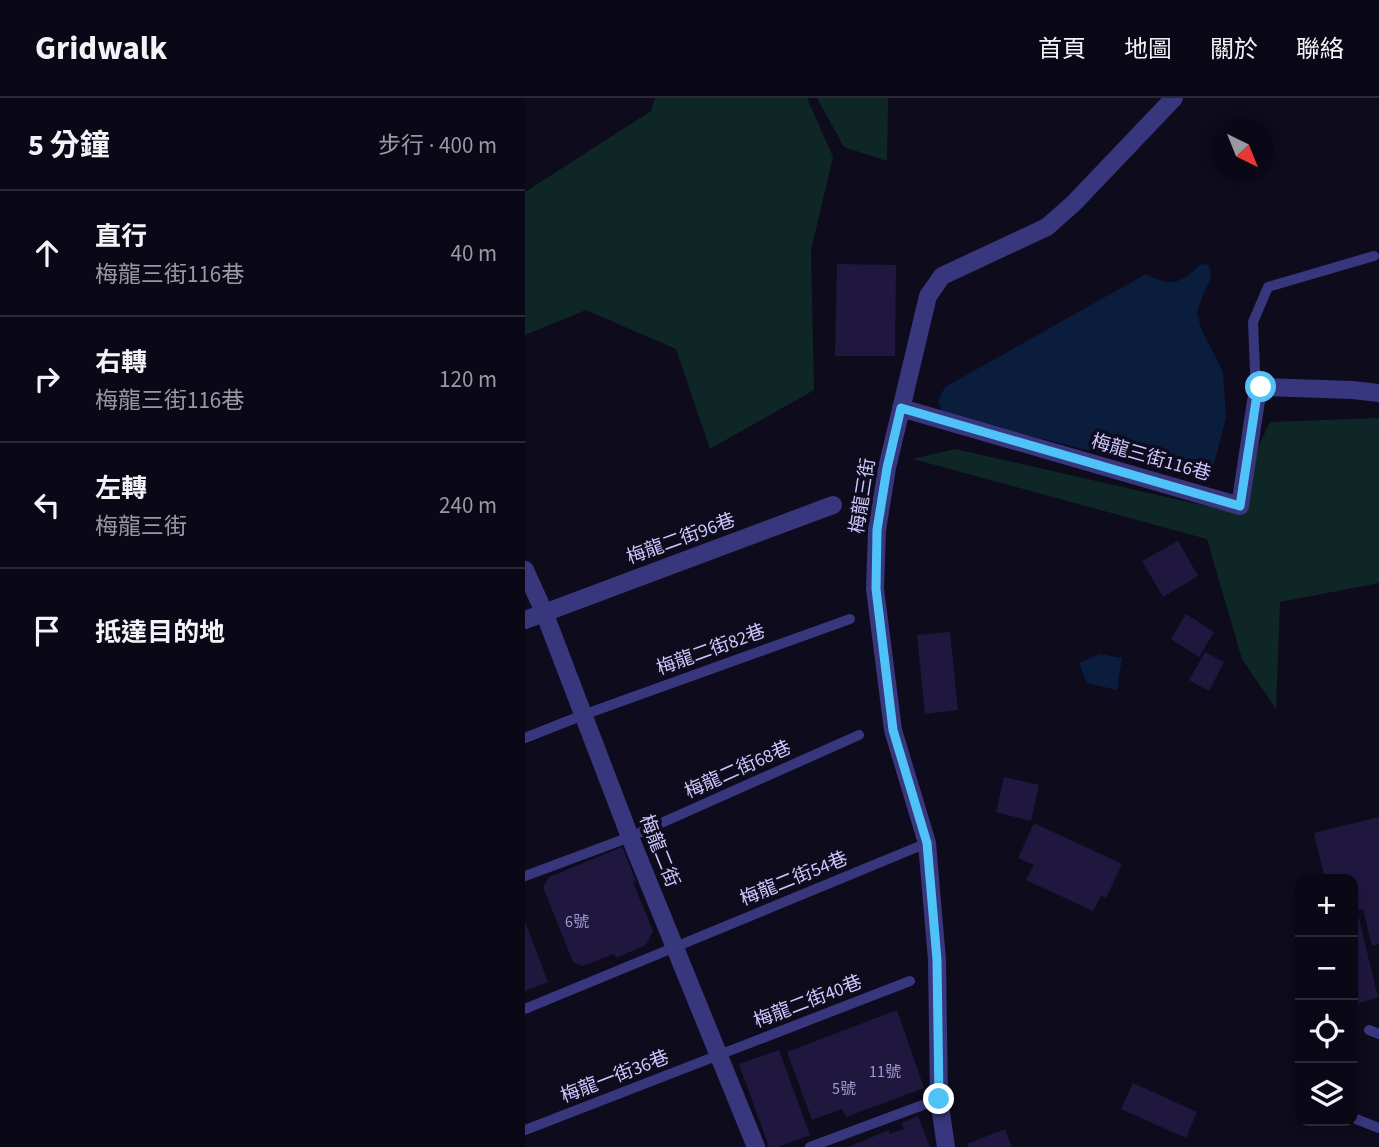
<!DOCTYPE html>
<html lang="zh-TW">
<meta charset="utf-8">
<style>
body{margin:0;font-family:"Source Sans 3","Noto Sans TC",sans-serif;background:#13111f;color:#f1f3f6}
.controls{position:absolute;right:21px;bottom:21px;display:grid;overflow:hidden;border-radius:14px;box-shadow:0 4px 10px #0003}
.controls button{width:63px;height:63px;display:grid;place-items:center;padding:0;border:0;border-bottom:2px solid #2a2935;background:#0a0816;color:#f1f3f6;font:35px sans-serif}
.compass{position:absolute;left:686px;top:21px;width:63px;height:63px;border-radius:50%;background:#0a0816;box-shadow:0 4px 10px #0003;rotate:137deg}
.stop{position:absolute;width:21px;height:21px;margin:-16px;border:5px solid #4fc3f7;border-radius:50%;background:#fff}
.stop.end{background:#4fc3f7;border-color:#fff;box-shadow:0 2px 7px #0008}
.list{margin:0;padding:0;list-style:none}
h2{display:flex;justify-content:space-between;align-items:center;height:91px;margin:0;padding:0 28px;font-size:30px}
h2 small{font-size:23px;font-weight:400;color:#999aa1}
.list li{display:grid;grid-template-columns:46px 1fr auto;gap:21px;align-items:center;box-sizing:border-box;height:126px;padding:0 28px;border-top:2px solid #2a2935}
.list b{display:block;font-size:26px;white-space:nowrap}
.list p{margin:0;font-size:23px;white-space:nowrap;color:#999aa1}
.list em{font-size:23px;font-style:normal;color:#999aa1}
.icon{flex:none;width:38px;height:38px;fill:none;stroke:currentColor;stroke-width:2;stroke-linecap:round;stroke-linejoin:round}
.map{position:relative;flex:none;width:854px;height:1049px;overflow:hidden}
header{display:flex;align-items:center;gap:42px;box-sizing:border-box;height:98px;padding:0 35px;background:#0a0816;border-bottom:2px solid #2a2935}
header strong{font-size:33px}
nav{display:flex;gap:38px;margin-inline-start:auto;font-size:24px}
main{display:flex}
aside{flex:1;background:#0a0816}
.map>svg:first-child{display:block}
</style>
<header>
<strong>Gridwalk</strong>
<nav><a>首頁</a><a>地圖</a><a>關於</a><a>聯絡</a></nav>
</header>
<main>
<aside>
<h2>5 分鐘<small>步行 · 400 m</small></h2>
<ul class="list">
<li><svg class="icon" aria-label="ahead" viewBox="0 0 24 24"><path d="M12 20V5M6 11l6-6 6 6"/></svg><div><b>直行</b><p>梅龍三街116巷</p></div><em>40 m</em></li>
<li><svg class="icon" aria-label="right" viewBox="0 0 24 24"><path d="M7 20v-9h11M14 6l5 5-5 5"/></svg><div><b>右轉</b><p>梅龍三街116巷</p></div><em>120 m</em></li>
<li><svg class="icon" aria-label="left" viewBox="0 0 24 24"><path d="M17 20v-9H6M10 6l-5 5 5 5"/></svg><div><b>左轉</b><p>梅龍三街</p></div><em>240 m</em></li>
<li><svg class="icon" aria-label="arrive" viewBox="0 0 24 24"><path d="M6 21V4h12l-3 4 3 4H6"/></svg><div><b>抵達目的地</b></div></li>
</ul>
</aside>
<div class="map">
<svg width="854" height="1049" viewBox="0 0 854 1049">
<rect width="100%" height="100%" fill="#0e0b1d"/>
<!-- green -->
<g fill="#0e2726">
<polygon points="130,0 282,0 308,59 286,152 289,292 185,351 151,251 61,212 0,237 0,94 126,13"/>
<polygon points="292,0 363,0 362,63 319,49"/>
<polygon points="854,320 854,485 755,504 751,611 717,561 682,441 388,361 430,351 703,413 745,324"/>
</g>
<!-- water -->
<g fill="#0a1d3d">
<path d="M676,166L683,167L686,172L685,182L677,199L672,215L677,233L698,274L701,320L687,373L681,378L671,379L417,316L413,303L420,289L621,176C648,190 656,185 676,166Z"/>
<polygon points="575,556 597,560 592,592 562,585 554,565"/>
</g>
<!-- building -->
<g fill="#1f173e">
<polygon points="312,166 371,167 370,258 310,258"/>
<polygon points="653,443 673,478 638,499 617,463"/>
<polygon points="661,516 689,534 674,559 646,541"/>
<polygon points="425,534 433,612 400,616 392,537"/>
<polygon points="680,554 699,564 684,593 664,582"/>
<polygon points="479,679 514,687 506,723 471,714"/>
<polygon points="854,719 854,846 847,848 838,811 832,813 853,899 828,907 828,781 800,781 789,735"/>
<polygon points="509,725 597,766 581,800 576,798 568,813 501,782 509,767 493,760"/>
<polygon points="97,749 111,783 108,784 128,833 121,847 91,860 89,856 57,868 48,864 18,789 24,779"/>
<polygon points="0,824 23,884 0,893"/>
<polygon points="372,912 399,990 321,1019 317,1011 287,1022 262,954"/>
<polygon points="254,952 285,1037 253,1049 244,1049 214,966"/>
<polygon points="608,985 672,1014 661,1040 596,1011"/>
<polygon points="393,1018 405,1049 323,1049 364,1032 365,1036 379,1031 377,1025"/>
<polygon points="480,1031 487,1049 443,1049 442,1046"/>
</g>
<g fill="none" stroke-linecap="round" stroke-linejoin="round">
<!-- lane -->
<g stroke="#38367c" stroke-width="10">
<polyline points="731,296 728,224 743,189 849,158"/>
<polyline points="0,640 58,617 325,521"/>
<polyline points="0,778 105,739 334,637"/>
<polyline points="0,911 402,745"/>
<polyline points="844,932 854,936"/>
<polyline points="831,1021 854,1030"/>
<polyline points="0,1032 385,883"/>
<polyline points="285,1049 414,1001"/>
</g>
<!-- street -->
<g stroke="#38367c" stroke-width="18">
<polyline points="376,310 715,408 731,303 736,289 828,292 854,295"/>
<polyline points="0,472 19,514 105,739 231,1049"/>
<polyline points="0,522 308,407"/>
<polyline points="421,1049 414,1001 412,862 402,745 368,632 350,491 352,432 362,370 403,198 417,178 522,129 549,105 649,0"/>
</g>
</g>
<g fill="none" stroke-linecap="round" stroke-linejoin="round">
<!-- route -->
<polyline stroke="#4fc3f7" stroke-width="9" points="414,1001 412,862 402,745 368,632 351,491 352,432 362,370 376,310 715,408 731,303 736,289"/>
</g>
<g text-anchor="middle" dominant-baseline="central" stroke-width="7" stroke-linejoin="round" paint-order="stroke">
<!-- number labels -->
<g font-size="16" fill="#a29bcf">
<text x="52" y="824">6號</text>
<text x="360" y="974">11號</text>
<text x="319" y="991">5號</text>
</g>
<!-- street labels -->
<g font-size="19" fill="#cdc7ff" stroke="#0e0b1d">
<text transform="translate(626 360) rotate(16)">梅龍三街116巷</text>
<text transform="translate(338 398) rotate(-81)">梅龍三街</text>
<text transform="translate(156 441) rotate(-20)">梅龍二街96巷</text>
<text transform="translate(186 552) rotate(-20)">梅龍二街82巷</text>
<text transform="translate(213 672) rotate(-24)">梅龍二街68巷</text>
<text transform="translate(134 753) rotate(68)">梅龍二街</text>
<text transform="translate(269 781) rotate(-22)">梅龍二街54巷</text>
<text transform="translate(283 904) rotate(-21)">梅龍二街40巷</text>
<text transform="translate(90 979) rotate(-21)">梅龍一街36巷</text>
</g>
</g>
</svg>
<div class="controls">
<button>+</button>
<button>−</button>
<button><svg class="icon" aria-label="locate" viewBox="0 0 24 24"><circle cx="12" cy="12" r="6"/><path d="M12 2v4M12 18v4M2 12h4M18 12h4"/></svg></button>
<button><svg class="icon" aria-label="layers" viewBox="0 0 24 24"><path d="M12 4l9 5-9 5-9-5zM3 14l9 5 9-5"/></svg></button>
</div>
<svg class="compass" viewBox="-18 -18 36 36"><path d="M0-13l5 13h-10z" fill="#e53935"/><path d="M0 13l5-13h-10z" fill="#999aa1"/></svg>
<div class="stop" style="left:736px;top:289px"></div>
<div class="stop end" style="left:414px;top:1001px"></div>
</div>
</main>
